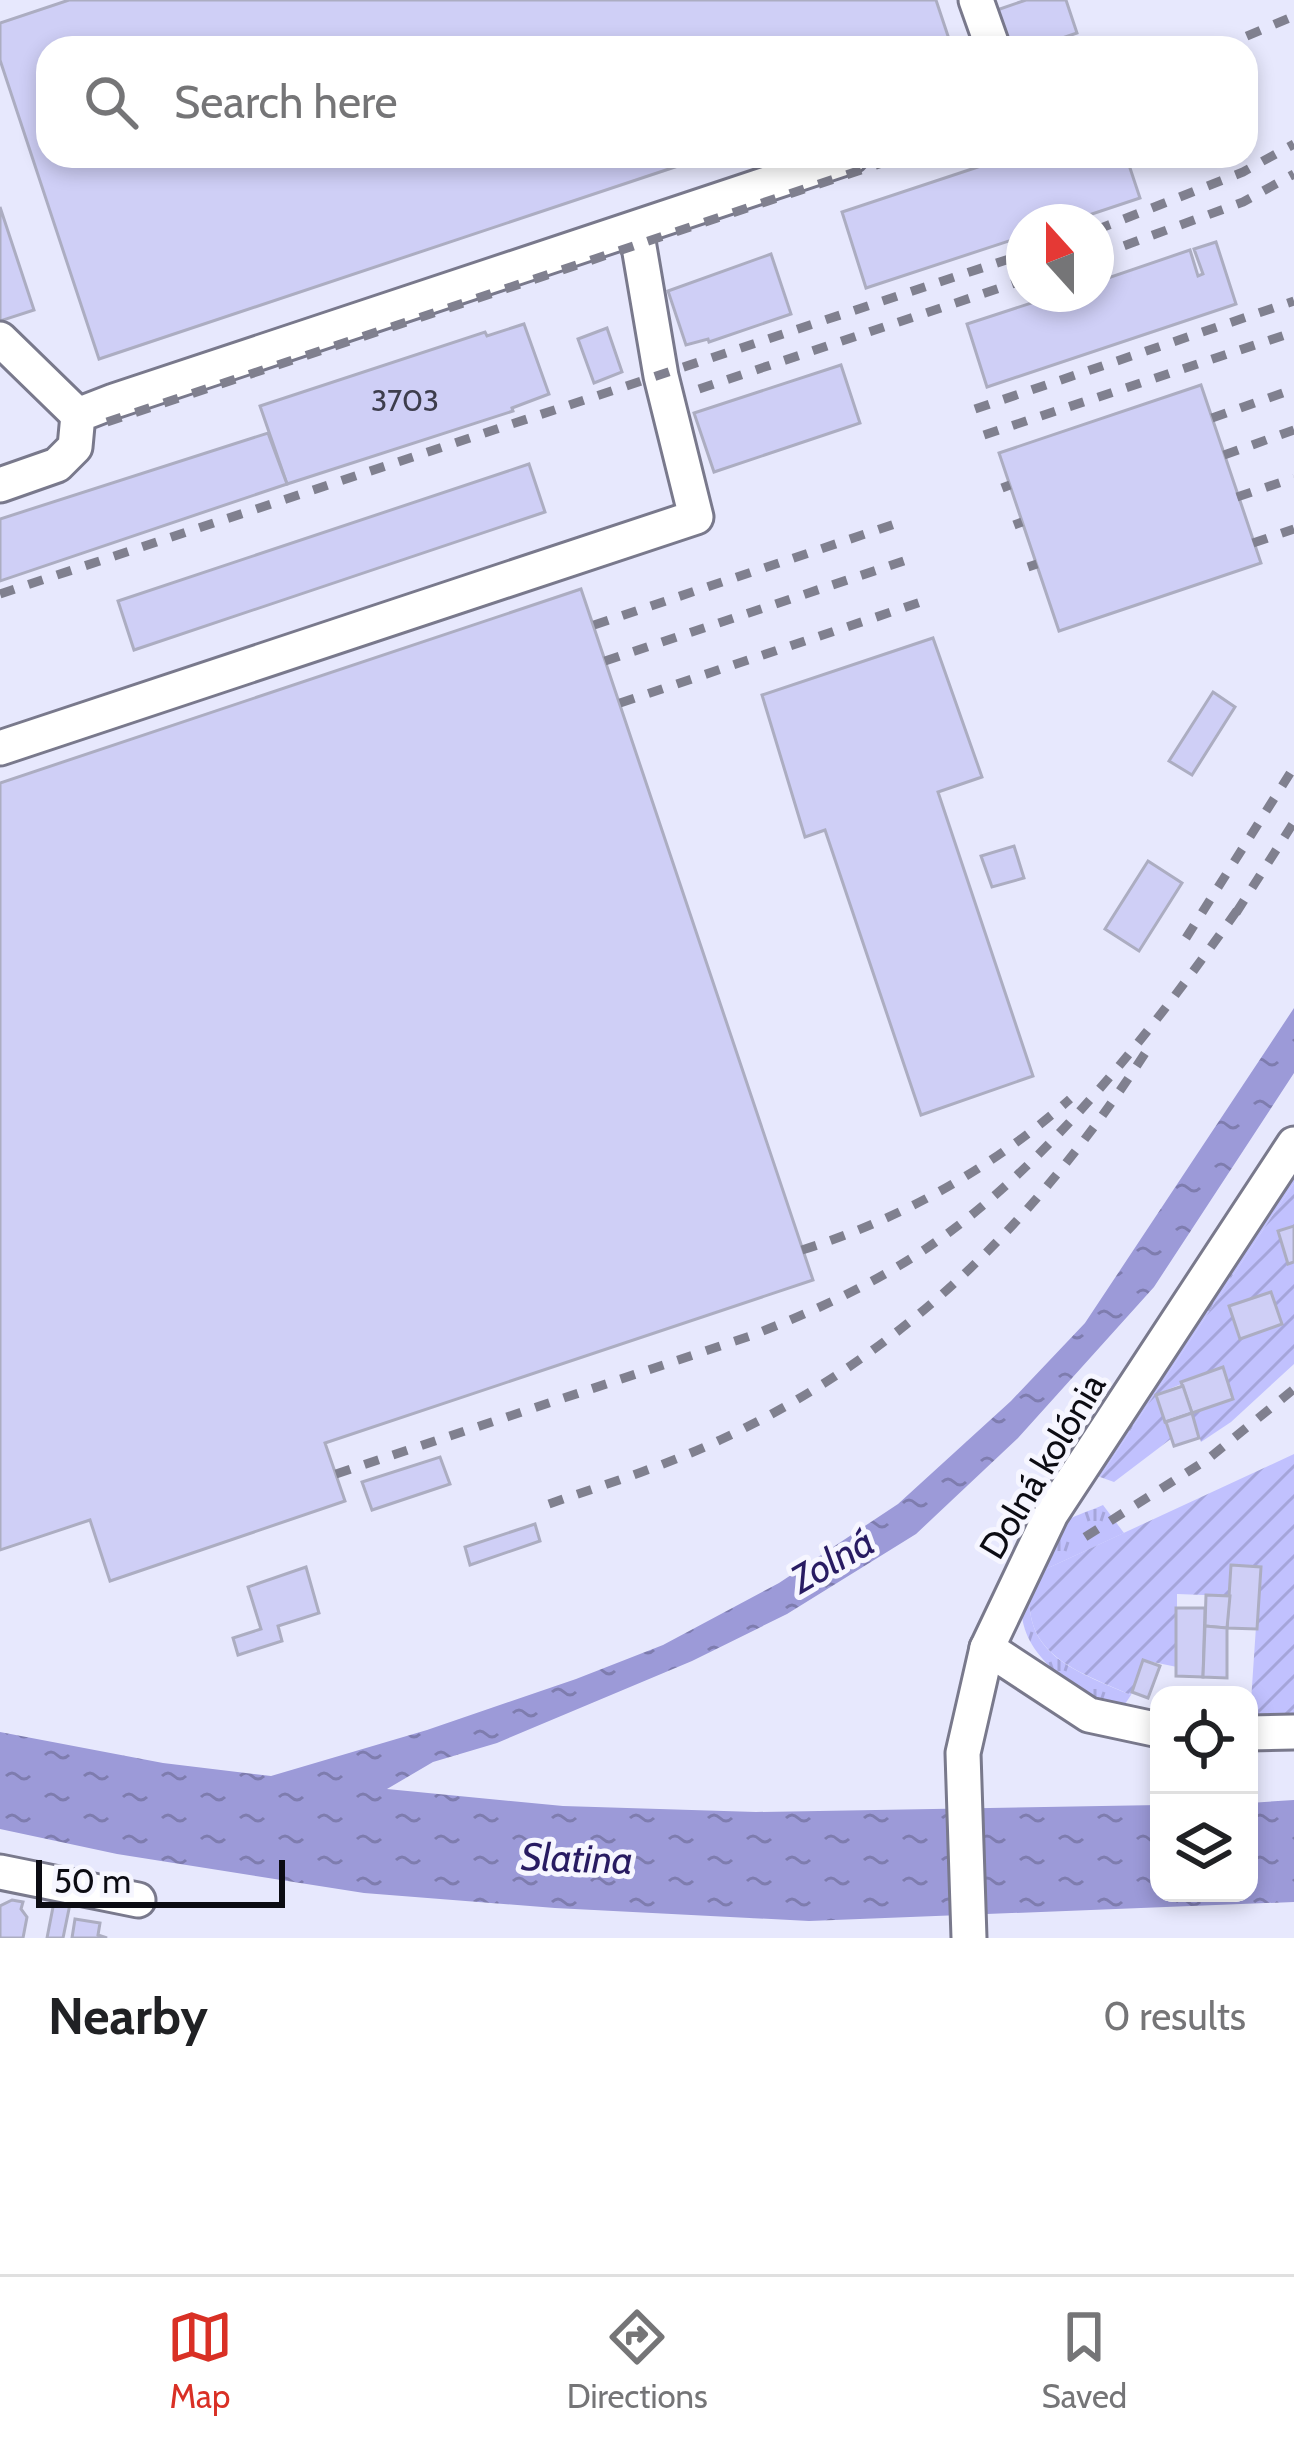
<!DOCTYPE html>
<meta charset="utf-8">
<style>
body{margin:0;font-family:Cabin,sans-serif;background:#f6f6f6;color:#202124}
.controls{position:absolute;right:36px;bottom:36px;display:grid;overflow:hidden;border-radius:24px;box-shadow:0 6px 18px #0003}
.controls button{width:108px;height:108px;display:grid;place-items:center;padding:0;border:0;border-bottom:3px solid #e0e0e0;background:#fff;color:#202124;font:60px sans-serif}
.compass{position:absolute;left:1006px;top:204px;width:108px;height:108px;border-radius:50%;background:#fff;box-shadow:0 6px 18px #0003;rotate:339deg}
.scale{position:absolute;left:36px;bottom:30px;width:249px;box-sizing:border-box;padding-left:12px;border:6px solid #0c0c13;border-top:0;font-size:33px;line-height:42px;white-space:nowrap;color:#0c0c13;-webkit-text-stroke:9px #f6f6ff;paint-order:stroke}
.list{margin:0;padding:0;list-style:none}
h2{display:flex;justify-content:space-between;align-items:center;height:156px;margin:0;padding:0 48px;font-size:51px}
h2 small{font-size:39px;font-weight:400;color:#757577}
.icon{flex:none;width:66px;height:66px;fill:none;stroke:currentColor;stroke-width:2;stroke-linecap:round;stroke-linejoin:round}
.map{position:relative;flex:none;width:1294px;height:1938px;overflow:hidden}
.search{position:absolute;background:#fff;box-shadow:0 6px 18px #0003;left:36px;right:36px;top:36px;height:132px;display:flex;align-items:center;gap:30px;box-sizing:border-box;padding:0 42px;border-radius:36px;color:#757577;font-size:45px}
.sheet{height:336px;background:#fff}
nav{display:flex;justify-content:space-around;align-items:center;box-sizing:border-box;height:168px;border-top:3px solid #e0e0e0;background:#fff;font-size:33px;color:#757577}
nav a{display:grid;justify-items:center;gap:6px}
nav .on{color:#d93025}
.map>svg:first-child{display:block}
</style>
<div class="map">
<svg width="1294" height="1938" viewBox="0 0 1294 1938">
<defs>
<pattern id="grass-tufts" width="24" height="20" patternUnits="userSpaceOnUse" patternTransform="scale(3)"><rect width="24" height="20" fill="#c1c1fe"/><path d="M3 7l-1-3M5 7V3M7 7l1-3M15 17l-1-3M17 17v-4M19 17l1-3" fill="none" stroke="#a5a5d9"/></pattern>
<pattern id="garden-furrows" width="10" height="10" patternUnits="userSpaceOnUse" patternTransform="scale(3)"><rect width="10" height="10" fill="#c1c1fe"/><path d="M-1 1l2-2M0 10L10 0M9 11l2-2" fill="none" stroke="#a5a5d9"/></pattern>
<pattern id="water-ripples" width="26" height="14" patternUnits="userSpaceOnUse" patternTransform="scale(3)"><rect width="26" height="14" fill="#9c9ad8"/><path d="M2 4q2-2 4 0t4 0M15 11q2-2 4 0t4 0" fill="none" stroke="#7e7cae"/></pattern>
</defs>
<rect width="100%" height="100%" fill="#e7e8fd"/>
<!-- grass -->
<g fill="url(#grass-tufts)">
<polygon points="1294,1168 1294,1183 1100,1477 1092,1474"/>
<path d="M1103,1505L1124,1533L1033,1575C1015,1652 1072,1670 1131,1695L1121,1710C1055,1682 989,1633 1039,1556C1045,1547 1051,1532 1060,1525C1071,1516 1090,1511 1103,1505Z"/>
</g>
<!-- garden -->
<g fill="url(#garden-furrows)">
<polygon points="1294,1183 1294,1364 1231,1422 1201,1442 1192,1413 1233,1398 1223,1367 1157,1394 1172,1438 1114,1482 1100,1477"/>
<path d="M1294,1454V1714L1250,1716L1260,1567L1232,1565L1230,1596L1177,1594V1667L1143,1660L1131,1695C1072,1669 1015,1652 1033,1575Z"/>
</g>
<!-- water -->
<polygon fill="url(#water-ripples)" points="1294,1008 1294,1073 1154,1287 1018,1438 916,1534 787,1614 692,1661 497,1743 433,1762 387,1789 563,1806 756,1812 1159,1805 1159,1893 1249,1893 1249,1803 1294,1800 1294,1902 809,1921 555,1908 364,1893 117,1854 0,1829 0,1732 163,1763 271,1776 427,1730 576,1679 663,1645 779,1583 898,1504 1011,1401 1085,1323"/>
<!-- building -->
<g fill="#cfcff6" stroke="#acadc1" stroke-width="3">
<polygon points="69,0 936,0 952,48 48,48 48,156 708,156 99,359 0,60 0,23"/>
<polygon points="1026,0 1066,0 1077,33 1033,48 1010,48 997,10"/>
<polygon points="1011,156 1126,156 1140,198 1068,222 1024,222 1024,236 866,288 842,212"/>
<polygon points="0,207 34,310 0,321"/>
<polygon points="1216,242 1236,304 987,387 967,324 1059,294 1096,294 1096,282 1190,250 1198,276 1203,274 1194,249"/>
<polygon points="771,254 791,314 709,342 708,339 686,345 668,291"/>
<polygon points="524,324 549,394 512,408 513,411 287,484 260,406 485,332 487,336"/>
<polygon points="607,328 622,372 594,383 578,339"/>
<polygon points="841,365 860,423 714,472 694,413"/>
<polygon points="1201,385 1261,563 1059,631 999,453"/>
<polygon points="268,433 287,484 0,581 0,519"/>
<polygon points="529,464 545,512 134,650 118,601"/>
<polygon points="581,589 813,1280 325,1443 345,1501 110,1581 90,1520 0,1550 0,783"/>
<polygon points="933,638 982,777 938,792 1033,1076 921,1115 825,830 805,837 762,695"/>
<polygon points="1213,692 1235,707 1192,775 1169,761"/>
<polygon points="1014,846 1024,878 992,887 981,856"/>
<polygon points="1148,861 1182,883 1139,951 1105,929"/>
<polygon points="1294,1226 1294,1262 1288,1264 1278,1231"/>
<polygon points="1271,1292 1282,1324 1240,1339 1229,1306"/>
<polygon points="1223,1367 1233,1399 1192,1413 1181,1382"/>
<polygon points="1183,1386 1192,1413 1165,1422 1156,1395"/>
<polygon points="1192,1413 1199,1438 1174,1446 1166,1422"/>
<polygon points="440,1457 450,1484 372,1510 362,1482"/>
<polygon points="535,1524 540,1541 470,1565 465,1547"/>
<polygon points="1231,1565 1261,1567 1257,1629 1227,1628"/>
<polygon points="306,1567 319,1613 278,1626 282,1641 238,1655 233,1638 261,1629 248,1587"/>
<polygon points="1206,1595 1230,1596 1227,1628 1205,1626"/>
<polygon points="1176,1608 1205,1608 1203,1677 1176,1676"/>
<polygon points="1205,1626 1227,1628 1227,1678 1203,1677"/>
<polygon points="1143,1660 1160,1666 1148,1698 1132,1692"/>
<polygon points="12,1900 23,1902 21,1909 27,1917 23,1938 0,1938 0,1906"/>
<polygon points="54,1902 70,1904 63,1938 47,1938"/>
<polygon points="75,1919 100,1923 98,1935 107,1938 72,1938"/>
</g>
<g fill="none" stroke-linecap="round" stroke-linejoin="round">
<defs>
<g id="minor">
<polyline points="976,0 993,48"/>
<polyline points="0,339 78,415"/>
<polyline points="0,485 57,465 75,447 78,415 114,401 851,156"/>
<polyline points="0,748 696,517 661,376 636,229"/>
<polyline points="987,1648 1089,1715 1159,1730"/>
<polyline points="1249,1733 1294,1732"/>
<polyline points="0,1872 138,1900"/>
<polyline points="969,1938 963,1753 987,1648 1051,1514 1294,1144"/>
</g>
</defs>
<!-- minor casing -->
<use href="#minor" stroke="#79798c" stroke-width="39"/>
<!-- minor -->
<use href="#minor" stroke="#fff" stroke-width="33"/>
<!-- rail -->
<g stroke="#80808f" stroke-width="9" stroke-dasharray="15 15" stroke-linecap="butt">
<polyline points="1219,48 1294,16"/>
<polyline points="1096,230 1243,172 1294,144"/>
<polyline points="1096,256 1243,202 1294,174"/>
<polyline points="699,389 1024,280"/>
<polyline points="975,409 1294,301"/>
<polyline points="1212,418 1294,389"/>
<polyline points="107,422 903,156"/>
<polyline points="984,435 1294,332"/>
<polyline points="1224,455 1294,430"/>
<polyline points="1002,488 1010,485"/>
<polyline points="1237,497 1294,478"/>
<polyline points="1014,525 1022,522"/>
<polyline points="1253,543 1294,529"/>
<polyline points="1028,567 1037,564"/>
<polyline points="0,594 1024,254"/>
<polyline points="594,625 901,522"/>
<polyline points="605,661 913,558"/>
<polyline points="620,703 927,600"/>
<polyline points="1236,913 1294,822"/>
<polyline points="1186,938 1294,767"/>
<path d="M802,1250C901,1219 993,1168 1070,1099"/>
<path d="M336,1474L750,1336C815,1311 879,1282 937,1241C1055,1158 1160,1020 1243,902"/>
<path d="M549,1504C606,1484 665,1466 720,1440C907,1353 1041,1216 1151,1044"/>
<polyline points="1085,1537 1208,1459 1294,1389"/>
</g>
</g>
<g text-anchor="middle" dominant-baseline="central" stroke-width="10" stroke-linejoin="round" paint-order="stroke">
<!-- number labels -->
<g font-size="30" fill="#3d3d4c">
<text x="405" y="400">3703</text>
</g>
<!-- street labels -->
<g font-size="36" fill="#0c0c13" stroke="#f6f6ff">
<text transform="translate(1042 1466) rotate(-59)">Dolná kolónia</text>
</g>
<!-- water labels -->
<g font-size="39" font-style="italic" fill="#281b62" stroke="#f6f6ff">
<text transform="translate(832 1560) rotate(-30)">Zolná</text>
<text transform="translate(577 1858) rotate(2)">Slatina</text>
</g>
</g>
</svg>
<div class="controls">
<button><svg class="icon" aria-label="locate" viewBox="0 0 24 24"><circle cx="12" cy="12" r="6"/><path d="M12 2v4M12 18v4M2 12h4M18 12h4"/></svg></button>
<button><svg class="icon" aria-label="layers" viewBox="0 0 24 24"><path d="M12 4l9 5-9 5-9-5zM3 14l9 5 9-5"/></svg></button>
</div>
<svg class="compass" viewBox="-18 -18 36 36"><path d="M0-13l5 13h-10z" fill="#e53935"/><path d="M0 13l5-13h-10z" fill="#757577"/></svg>
<div class="scale">50 m</div>
<div class="search"><svg class="icon" aria-label="search" viewBox="0 0 24 24"><circle cx="10" cy="10" r="6"/><path d="M15 15l6 6"/></svg>Search here</div>
</div>
<section class="sheet">
<h2>Nearby<small>0 results</small></h2>
<ul class="list">
</ul>
</section>
<nav>
<a class="on"><svg class="icon" aria-label="map" viewBox="0 0 24 24"><path d="M3 6l6-2 6 2 6-2v14l-6 2-6-2-6 2zM9 4v14M15 6v14"/></svg>Map</a>
<a><svg class="icon" aria-label="directions" viewBox="0 0 24 24"><path d="M12 3l9 9-9 9-9-9zM9 14v-3h6M13 9l2 2-2 2"/></svg>Directions</a>
<a><svg class="icon" aria-label="saved" viewBox="0 0 24 24"><path d="M7 4h10v16l-5-4-5 4z"/></svg>Saved</a>
</nav>
